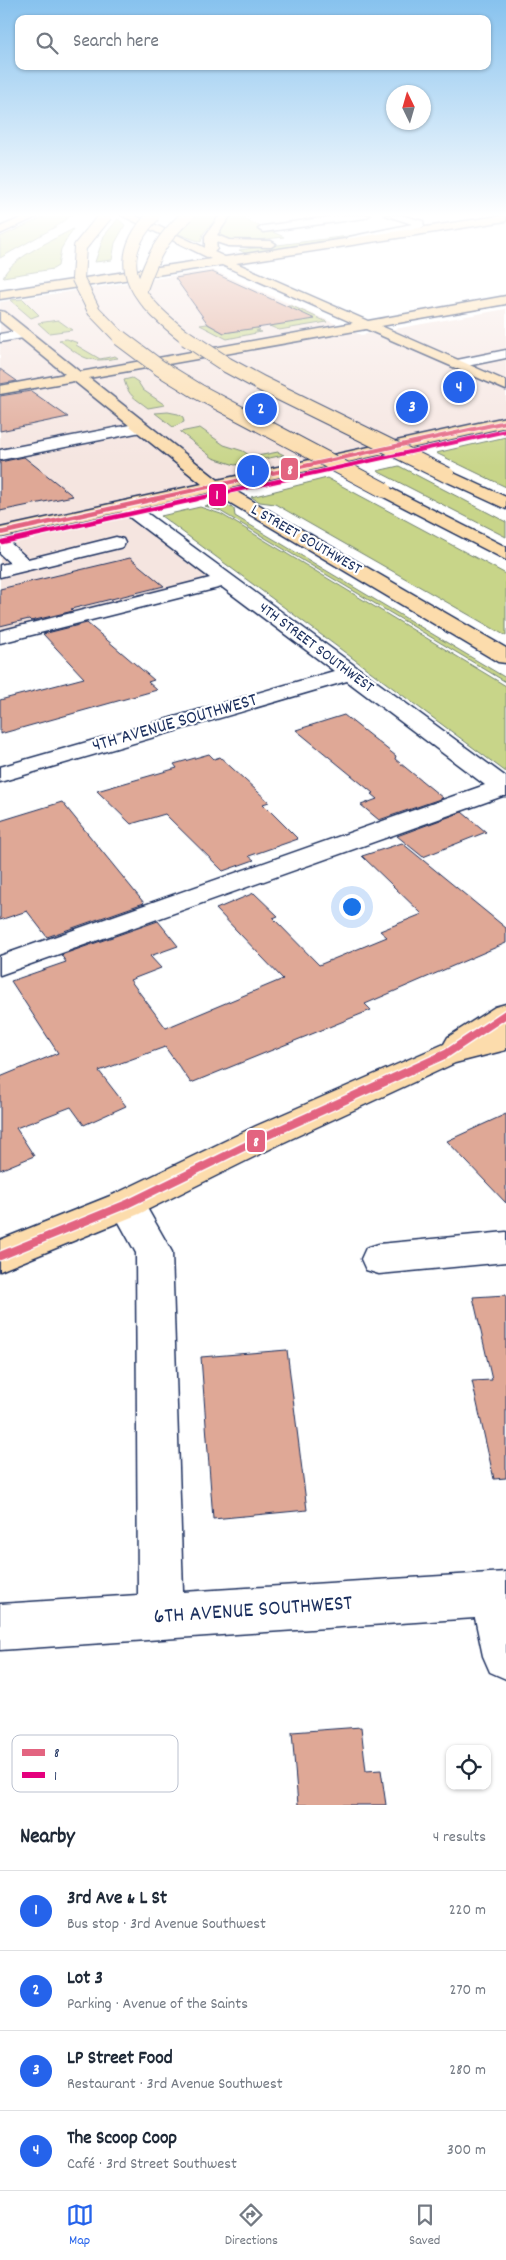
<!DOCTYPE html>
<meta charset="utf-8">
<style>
body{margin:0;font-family:Dekko,sans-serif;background:#f6f6f7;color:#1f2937}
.controls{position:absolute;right:15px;bottom:15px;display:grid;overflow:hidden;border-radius:10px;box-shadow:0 1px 4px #0004}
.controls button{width:45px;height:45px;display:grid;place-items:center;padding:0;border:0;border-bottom:1px solid #e0e1e3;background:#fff;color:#1f2937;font:25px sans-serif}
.compass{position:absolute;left:386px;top:85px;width:45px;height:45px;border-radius:50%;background:#fff;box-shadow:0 1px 4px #0004;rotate:355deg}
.you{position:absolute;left:351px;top:906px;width:18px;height:18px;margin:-12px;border:4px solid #fff;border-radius:50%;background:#1a73e8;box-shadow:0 0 0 8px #1a73e833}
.badge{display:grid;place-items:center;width:32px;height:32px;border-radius:50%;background:#2563eb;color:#fff;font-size:16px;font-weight:700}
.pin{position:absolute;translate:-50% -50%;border:2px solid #fff;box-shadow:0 1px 5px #0006}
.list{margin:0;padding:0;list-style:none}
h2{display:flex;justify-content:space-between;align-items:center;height:65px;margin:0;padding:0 20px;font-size:21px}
h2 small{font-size:16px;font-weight:400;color:#747a83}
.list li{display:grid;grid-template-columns:32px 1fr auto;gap:15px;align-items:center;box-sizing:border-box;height:80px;padding:0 20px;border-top:1px solid #e0e1e3}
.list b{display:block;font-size:19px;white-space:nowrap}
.list p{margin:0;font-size:16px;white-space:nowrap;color:#747a83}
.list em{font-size:16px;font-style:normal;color:#747a83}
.icon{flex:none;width:28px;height:28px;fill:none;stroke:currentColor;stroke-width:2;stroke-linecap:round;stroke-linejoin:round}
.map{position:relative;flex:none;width:506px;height:1805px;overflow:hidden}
.search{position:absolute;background:#fff;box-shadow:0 1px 4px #0004;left:15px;right:15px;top:15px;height:55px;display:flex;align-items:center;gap:12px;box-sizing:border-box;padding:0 18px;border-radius:10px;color:#747a83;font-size:19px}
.sheet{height:385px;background:#fff}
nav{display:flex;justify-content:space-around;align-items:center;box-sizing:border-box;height:70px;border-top:1px solid #e0e1e3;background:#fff;font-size:14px;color:#747a83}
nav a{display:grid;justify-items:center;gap:2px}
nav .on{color:#2563eb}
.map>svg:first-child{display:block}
</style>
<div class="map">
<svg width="506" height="1805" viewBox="0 0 506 1805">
<rect width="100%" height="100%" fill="#fff"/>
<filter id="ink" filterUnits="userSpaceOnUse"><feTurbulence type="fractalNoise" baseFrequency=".02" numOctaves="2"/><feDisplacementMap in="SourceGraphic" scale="10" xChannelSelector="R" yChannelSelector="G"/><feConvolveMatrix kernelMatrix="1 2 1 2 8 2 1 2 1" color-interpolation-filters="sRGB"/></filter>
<g filter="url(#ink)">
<!-- built -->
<polygon fill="#f5e5e0" points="212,270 361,335 506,309 506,422 127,506 226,580 0,637 0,302"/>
<!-- green -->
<g fill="#c8d589" stroke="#728274">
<polygon points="48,215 71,215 57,226 0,258 0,237"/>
<polygon points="196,215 219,215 203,234 201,242 176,233"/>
<polygon points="234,215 248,215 245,218 248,221 284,237 239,242 219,237 223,226"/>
<polygon points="118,219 125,225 115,243 112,260 95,262 104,236"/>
<path d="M73,229L61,249L58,266L53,269L3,277C11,258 55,239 73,229Z"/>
<polygon points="356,235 358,235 247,254 239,250"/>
<polygon points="23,299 39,315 31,318 10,300"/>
<polygon points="288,306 292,306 327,322 279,330 267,325"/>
<polygon points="58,320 72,330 49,333 38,323"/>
<polygon points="207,324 224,333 255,327 260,330 256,331 261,332 227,339 200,325"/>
<path d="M67,339L78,343L76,345L100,359L115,356L118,358C87,363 84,359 59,340Z"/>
<path d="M132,378L138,382L143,390L165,405L148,408C134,397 129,397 124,380Z"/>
<polygon points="168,412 178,414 183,417 184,422 173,427 155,413"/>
<polygon points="200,428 224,445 243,451 252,457 278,452 284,455 235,465 213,458 180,432"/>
<polygon points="506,437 506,487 436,453"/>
<polygon points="399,466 506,522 506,537 377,471"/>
<polygon points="327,478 506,574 506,636 275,504 260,502 251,497"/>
<polygon points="223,503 234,509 235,516 506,678 506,682 220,511 205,506"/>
<polygon points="200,507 221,514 506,686 506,772 161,516"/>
</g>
<!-- building -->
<g fill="#dfa896" stroke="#1b2f5e">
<polygon points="212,272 315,319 224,333 208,324 175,278"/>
<polygon points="0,369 17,381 0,384"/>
<polygon points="31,391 68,417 0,431 0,396"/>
<polygon points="24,457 73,496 0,511 0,462"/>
<polygon points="130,558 164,586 71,609 73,611 31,621 29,619 0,626 0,589"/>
<polygon points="87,623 154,680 148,682 157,690 0,734 0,700 84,678 43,634"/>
<polygon points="344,715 396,756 395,759 443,798 379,820 361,805 377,799 371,794 373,793 296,730"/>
<polygon points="209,754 214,759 220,757 269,802 263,804 298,839 249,856 254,860 223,871 165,814 131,824 97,791 177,768 174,764"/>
<polygon points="62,802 144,903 47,937 27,911 0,920 0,821"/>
<polygon points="462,812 486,832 423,857 397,836"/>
<polygon points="402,843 506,928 506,943 365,1004 371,1010 191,1083 165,1047 99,1071 126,1106 84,1125 71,1107 16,1128 34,1156 0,1170 0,1077 58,1053 11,981 66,962 61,955 158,921 178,946 150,956 161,968 130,980 166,1028 283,979 216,909 254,893 278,916 273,918 319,965 387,937 380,931 422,914 362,856"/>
<polygon points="506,1114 506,1203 447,1141"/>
<polygon points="506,1295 506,1478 494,1479 472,1381 492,1380 473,1297"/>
<polygon points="287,1350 307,1510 213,1519 201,1357"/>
<polygon points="361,1727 366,1771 381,1770 386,1805 298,1805 292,1732"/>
</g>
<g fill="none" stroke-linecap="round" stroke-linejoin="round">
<defs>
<g id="minor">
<polygon points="344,215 370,215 365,218 263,232 258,229 263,226"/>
<polygon points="385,215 401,215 423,221 424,226 419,229 349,243 344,240 349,237 412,224"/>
<polygon points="24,330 29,331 31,334 29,337 0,342 0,334"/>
<polygon points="506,350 506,358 457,368 450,364 452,361"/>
<polygon points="140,423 146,425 148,428 146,431 0,460 0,450"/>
<polygon points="126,501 132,502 506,777 506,796 503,796 0,975 0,956 485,785 347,681 0,782 0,767 334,671 222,587 0,643 0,631 210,578 120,510 117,506 120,502"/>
<polygon points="116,537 123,539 125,543 123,547 0,577 0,565 10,563 0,554 0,538 7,540 28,559"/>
<polygon points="127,1190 139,1194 172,1252 183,1592 506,1572 506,1679 490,1672 483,1656 475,1618 0,1650 0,1604 138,1595 136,1253 109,1204 115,1194"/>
<polygon points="506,1232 506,1262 379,1274 366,1270 361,1259 366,1248 379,1244"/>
</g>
<g id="major">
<polygon points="121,215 134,215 225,257 506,215 506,221 236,263 368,321 506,296 506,304 381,326 506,381 506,390 366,329 89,378 218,480 506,417 506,427 230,488 506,648 506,663 498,662 212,492 0,538 0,528 202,484 74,381 0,394 0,386 65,374 0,321 0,311 5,312 80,372 353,323 222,265 0,299 0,291 211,259"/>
<polygon points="506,1004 506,1050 455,1063 280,1144 139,1214 0,1271 0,1240 115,1194 256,1126 444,1044 448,1037 495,1007"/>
</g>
<g id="highway">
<polygon points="28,215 41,215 0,234 0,227"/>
<polygon points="220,215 231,215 217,235 229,240 271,241 276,244 271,247 228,246 216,242 217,249 212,254 204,254 202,252 205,248 205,236"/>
<polygon points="447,470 506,497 506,509 441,479 439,475 441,471"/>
<polygon points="384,485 506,547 506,560 378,494 375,490 378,486"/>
</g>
</defs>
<!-- minor casing -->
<use href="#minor" stroke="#1b2f5e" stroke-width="3"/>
<!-- major casing -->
<use href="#major" stroke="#1b2f5e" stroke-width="3"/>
<!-- highway casing -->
<use href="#highway" stroke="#1b2f5e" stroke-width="3"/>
<!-- minor -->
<use href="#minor" fill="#fff" fill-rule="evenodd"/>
<!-- major -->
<use href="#major" fill="#fcdcac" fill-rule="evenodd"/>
<!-- highway -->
<use href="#highway" fill="#fcdcac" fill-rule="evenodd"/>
<defs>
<g id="highway-bridge-far1">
<polyline points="106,215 80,247 78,279 94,311 121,339"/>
<path d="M154,215C103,267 143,304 188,339"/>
<path d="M140,292C152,258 160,239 188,215"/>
</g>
<g id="highway-bridge">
<polyline points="120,338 160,368 199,392 384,490"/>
<polyline points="186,338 227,365 262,384 447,475"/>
</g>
</defs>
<!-- highway-bridge-far1 casing -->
<use href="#highway-bridge-far1" stroke="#1b2f5e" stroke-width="14" stroke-linecap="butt"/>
<!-- highway-bridge casing -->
<use href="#highway-bridge" stroke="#1b2f5e" stroke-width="17" stroke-linecap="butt"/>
<!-- highway-bridge-far1 -->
<use href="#highway-bridge-far1" stroke="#fcdcac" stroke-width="12"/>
<!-- highway-bridge -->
<use href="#highway-bridge" stroke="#fcdcac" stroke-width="15"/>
<defs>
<polyline id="bus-1-far2" points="149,500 506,422"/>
<polyline id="bus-1-far1" points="0,533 155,499"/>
<polyline id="bus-1" points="0,1256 127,1204 268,1135 446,1054 506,1014"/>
<polyline id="bus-2-far1" points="191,500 506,431"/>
<polyline id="bus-2" points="2,542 197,499"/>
</defs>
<!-- bus-1-far2 casing -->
<use href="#bus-1-far2" stroke="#fff" stroke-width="5.5"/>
<!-- bus-1-far1 casing -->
<use href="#bus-1-far1" stroke="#fff" stroke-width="7"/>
<!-- bus-1 casing -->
<use href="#bus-1" stroke="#fff" stroke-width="11"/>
<!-- bus-2-far1 casing -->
<use href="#bus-2-far1" stroke="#fff" stroke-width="5.5"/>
<!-- bus-2 casing -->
<use href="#bus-2" stroke="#fff" stroke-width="7"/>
<!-- bus-1-far2 -->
<use href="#bus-1-far2" stroke="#e36480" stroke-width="4"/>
<!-- bus-1-far1 -->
<use href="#bus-1-far1" stroke="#e36480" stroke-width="4.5"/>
<!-- bus-1 -->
<use href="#bus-1" stroke="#e36480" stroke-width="8"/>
<!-- bus-2-far1 -->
<use href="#bus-2-far1" stroke="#e5007d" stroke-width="4"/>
<!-- bus-2 -->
<use href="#bus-2" stroke="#e5007d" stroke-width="4.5"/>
</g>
</g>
<!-- sky -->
<linearGradient id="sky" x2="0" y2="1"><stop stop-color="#87c2ee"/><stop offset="0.46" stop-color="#fff"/><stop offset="1" stop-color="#fff" stop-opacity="0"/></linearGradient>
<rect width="506" height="467" fill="url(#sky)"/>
<g text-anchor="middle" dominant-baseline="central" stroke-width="4.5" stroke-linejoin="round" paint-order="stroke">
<!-- far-street labels -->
<g font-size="16" fill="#1b2f5e" stroke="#fff">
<text transform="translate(306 540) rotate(30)">L STREET SOUTHWEST</text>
<text transform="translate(316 648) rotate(37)">4TH STREET SOUTHWEST</text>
</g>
<!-- street labels -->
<g font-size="19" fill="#1b2f5e" stroke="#fff">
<text transform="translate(175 724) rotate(-16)">4TH AVENUE SOUTHWEST</text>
</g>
<!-- near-street labels -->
<g font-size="22" fill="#1b2f5e" stroke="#fff">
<text transform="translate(253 1611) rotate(-4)">6TH AVENUE SOUTHWEST</text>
</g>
</g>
<!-- legend -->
<rect x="12" y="1735" width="166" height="57" rx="8" fill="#fff" stroke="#bbc1cf" stroke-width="1"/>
<rect x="22" y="1749" width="23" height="7" fill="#e36480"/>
<rect x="22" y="1772" width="23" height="6" fill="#e5007d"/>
<g font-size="14" fill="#1b2f5e">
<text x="54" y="1757">8</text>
<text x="54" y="1780">1</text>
</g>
<g stroke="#fff" stroke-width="2">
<rect x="280" y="457" width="19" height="24" rx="5" fill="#e36480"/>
<rect x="208" y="483" width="19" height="24" rx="5" fill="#e5007d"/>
<rect x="246" y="1129" width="20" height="24" rx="5" fill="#e36480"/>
</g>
<g font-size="14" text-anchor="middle" font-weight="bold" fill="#fff">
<text x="290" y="474">8</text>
<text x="217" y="499">1</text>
<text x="256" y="1146">8</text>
</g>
</svg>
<div class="controls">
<button><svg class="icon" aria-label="locate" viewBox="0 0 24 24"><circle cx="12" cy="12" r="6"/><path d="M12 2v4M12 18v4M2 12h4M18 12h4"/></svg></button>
</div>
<svg class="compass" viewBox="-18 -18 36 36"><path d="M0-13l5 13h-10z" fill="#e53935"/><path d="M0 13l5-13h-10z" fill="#747a83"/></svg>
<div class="you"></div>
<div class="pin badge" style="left:253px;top:471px">1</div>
<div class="pin badge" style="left:261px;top:409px">2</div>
<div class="pin badge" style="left:412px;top:407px">3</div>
<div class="pin badge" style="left:459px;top:387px">4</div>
<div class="search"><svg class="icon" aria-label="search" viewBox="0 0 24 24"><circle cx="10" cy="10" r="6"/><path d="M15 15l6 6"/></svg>Search here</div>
</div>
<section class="sheet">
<h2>Nearby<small>4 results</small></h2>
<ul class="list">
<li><span class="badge">1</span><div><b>3rd Ave &amp; L St</b><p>Bus stop · 3rd Avenue Southwest</p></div><em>220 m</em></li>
<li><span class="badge">2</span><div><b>Lot 3</b><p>Parking · Avenue of the Saints</p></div><em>270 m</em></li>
<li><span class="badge">3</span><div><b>LP Street Food</b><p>Restaurant · 3rd Avenue Southwest</p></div><em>280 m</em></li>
<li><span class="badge">4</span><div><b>The Scoop Coop</b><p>Café · 3rd Street Southwest</p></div><em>300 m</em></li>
</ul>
</section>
<nav>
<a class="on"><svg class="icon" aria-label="map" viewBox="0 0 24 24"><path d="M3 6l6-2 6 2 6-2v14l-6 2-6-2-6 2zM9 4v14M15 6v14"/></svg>Map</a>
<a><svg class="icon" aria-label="directions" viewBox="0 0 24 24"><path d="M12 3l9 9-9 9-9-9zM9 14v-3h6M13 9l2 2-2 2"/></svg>Directions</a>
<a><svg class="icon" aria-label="saved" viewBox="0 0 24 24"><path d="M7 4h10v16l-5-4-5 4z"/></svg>Saved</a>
</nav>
